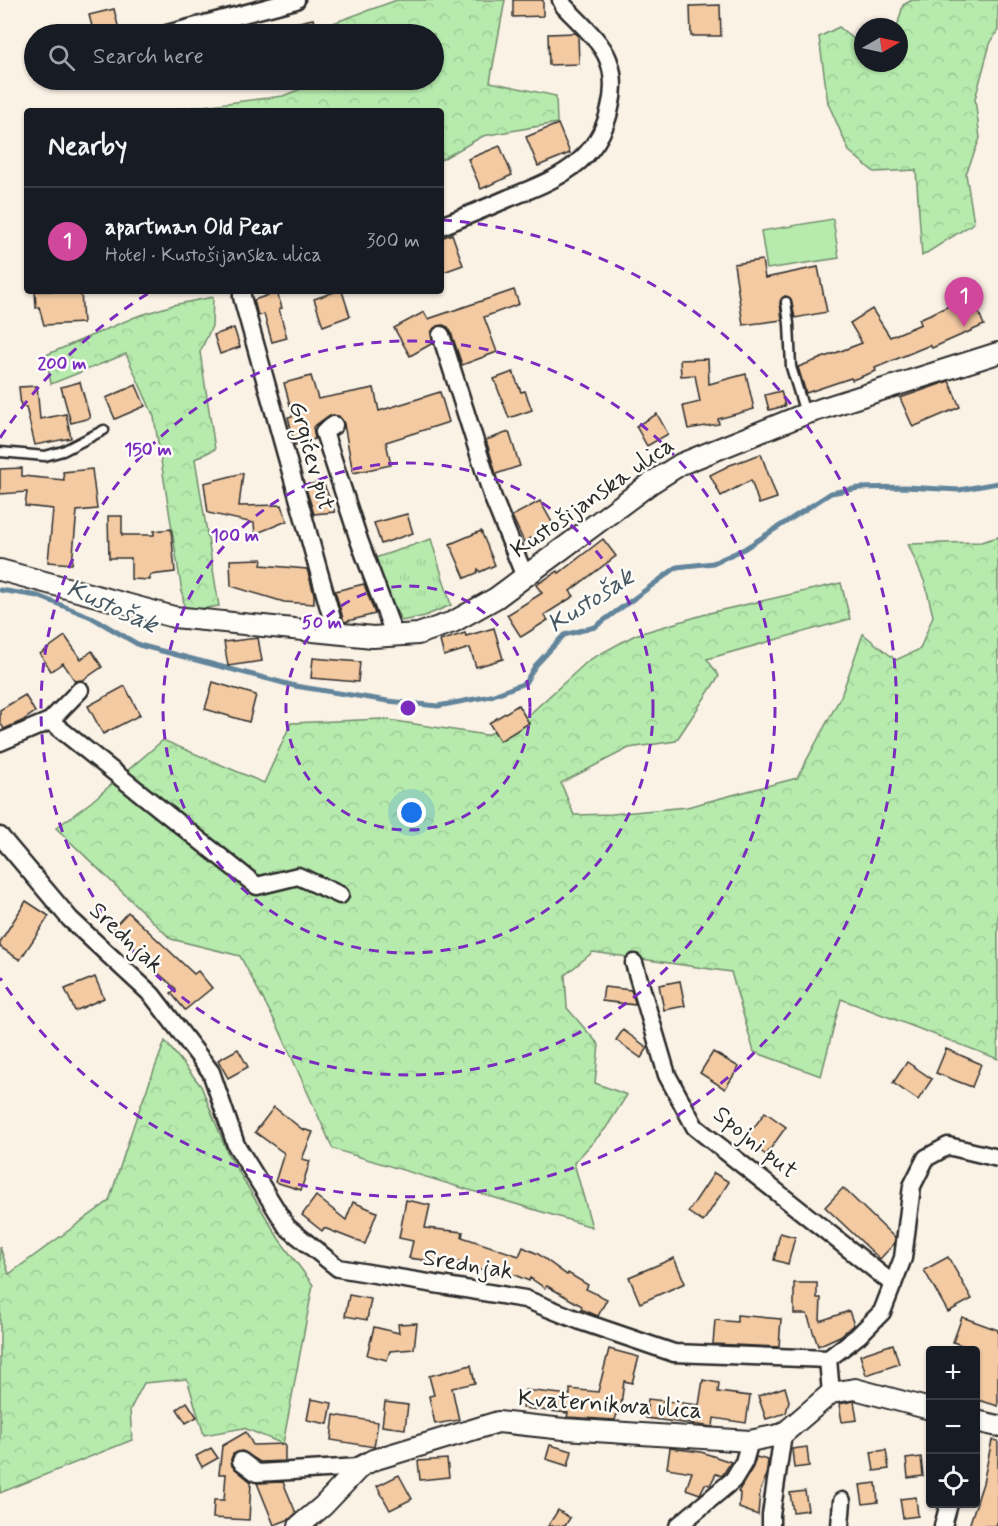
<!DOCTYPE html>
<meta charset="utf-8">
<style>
body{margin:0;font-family:Mynerve,sans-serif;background:#20242c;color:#f1f3f6}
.controls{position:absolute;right:18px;bottom:18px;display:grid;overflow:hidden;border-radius:6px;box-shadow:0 2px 4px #0004}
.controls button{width:54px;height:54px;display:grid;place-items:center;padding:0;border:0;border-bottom:2px solid #363941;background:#171b24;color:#f1f3f6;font:30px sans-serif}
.compass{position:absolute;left:854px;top:18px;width:54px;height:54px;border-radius:50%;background:#171b24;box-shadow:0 2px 4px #0004;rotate:81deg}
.you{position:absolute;left:412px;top:813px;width:21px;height:21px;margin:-15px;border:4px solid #fff;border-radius:50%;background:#1a73e8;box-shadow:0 0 0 9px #1a73e833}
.badge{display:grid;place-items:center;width:39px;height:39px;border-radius:50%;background:#c8321e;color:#fff;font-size:20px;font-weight:700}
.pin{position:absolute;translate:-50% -50px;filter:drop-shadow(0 2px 3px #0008)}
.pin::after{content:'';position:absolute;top:32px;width:21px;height:18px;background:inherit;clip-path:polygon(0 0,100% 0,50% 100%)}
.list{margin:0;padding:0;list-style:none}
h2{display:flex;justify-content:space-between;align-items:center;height:78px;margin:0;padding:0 24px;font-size:26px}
h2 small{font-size:20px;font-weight:400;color:#9ea1a6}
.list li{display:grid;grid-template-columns:39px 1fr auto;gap:18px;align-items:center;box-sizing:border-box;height:108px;padding:0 24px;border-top:2px solid #363941}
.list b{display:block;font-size:22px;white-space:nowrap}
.list p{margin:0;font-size:20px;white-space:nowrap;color:#9ea1a6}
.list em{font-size:20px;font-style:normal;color:#9ea1a6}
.icon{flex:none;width:33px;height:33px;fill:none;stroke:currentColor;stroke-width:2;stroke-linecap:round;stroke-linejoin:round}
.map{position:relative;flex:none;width:998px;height:1526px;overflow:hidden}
.search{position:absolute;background:#171b24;box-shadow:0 2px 4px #0004;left:24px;top:24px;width:420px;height:66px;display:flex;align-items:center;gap:15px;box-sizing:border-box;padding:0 21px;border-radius:33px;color:#9ea1a6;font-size:22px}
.panel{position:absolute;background:#171b24;box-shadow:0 2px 4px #0004;left:24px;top:108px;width:420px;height:186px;border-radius:6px}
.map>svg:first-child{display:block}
</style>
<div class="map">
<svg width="998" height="1526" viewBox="0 0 998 1526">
<defs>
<pattern id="grass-tufts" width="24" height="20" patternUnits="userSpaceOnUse" patternTransform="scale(1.5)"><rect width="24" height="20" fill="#b6ebad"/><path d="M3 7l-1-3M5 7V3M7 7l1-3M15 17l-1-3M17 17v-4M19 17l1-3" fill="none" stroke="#9dca95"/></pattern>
<pattern id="forest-crowns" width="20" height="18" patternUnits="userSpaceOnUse" patternTransform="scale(1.5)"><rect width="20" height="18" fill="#b6ebad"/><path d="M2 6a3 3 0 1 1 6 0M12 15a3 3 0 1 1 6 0" fill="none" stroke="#9dca95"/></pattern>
</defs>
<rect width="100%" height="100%" fill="#fbf2e6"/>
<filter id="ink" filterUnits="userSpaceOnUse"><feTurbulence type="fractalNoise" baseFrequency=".0167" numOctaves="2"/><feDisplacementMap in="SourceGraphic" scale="12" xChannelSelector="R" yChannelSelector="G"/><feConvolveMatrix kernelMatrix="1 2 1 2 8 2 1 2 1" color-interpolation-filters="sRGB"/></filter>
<g filter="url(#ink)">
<!-- grass -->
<polygon fill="url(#grass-tufts)" stroke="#708b6c" stroke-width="1.5" points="431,539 451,605 425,616 402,621 385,591 375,558"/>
<!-- forest -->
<g fill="url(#forest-crowns)" stroke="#708b6c" stroke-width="1.5">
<polygon points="397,0 505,0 490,82 556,96 557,123 483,136 441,160 441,111 163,111 283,96 323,80 434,80 434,34 334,34 333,23"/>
<polygon points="912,0 998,0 998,30 990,44 975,99 980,138 966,174 974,223 922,256 916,170 874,172 849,151 828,103 819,37 839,27 860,44 863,43 863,63 899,63 899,27 897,27 903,5"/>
<polygon points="213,297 212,326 200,352 215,449 195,459 219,606 185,611 154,417 126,354 51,384 46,355 135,317 173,305"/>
<polygon points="998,537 998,1059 841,999 821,1076 754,1052 731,972 593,952 565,975 567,1008 599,1045 595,1083 627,1095 606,1128 574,1163 592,1227 333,1149 279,1029 240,956 171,939 56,828 91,802 163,740 264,783 291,723 382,719 486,735 522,721 589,660 635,635 713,612 841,583 850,619 707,659 719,676 676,741 629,748 561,783 574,815 612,814 687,807 797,778 841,696 863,634 896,660 920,649 933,616 925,583 908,544 981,542"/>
<polygon points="165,1041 201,1086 228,1154 279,1239 313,1285 283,1444 244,1428 204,1435 187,1379 144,1383 130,1410 132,1440 0,1493 0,1247 9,1274 109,1201 135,1121"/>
</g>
<!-- park -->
<polygon fill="#b6ebad" stroke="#708b6c" stroke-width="1.5" points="833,219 839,258 767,269 761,231"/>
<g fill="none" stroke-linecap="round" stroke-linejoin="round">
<!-- stream -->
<polyline stroke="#62859b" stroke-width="5" points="0,590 38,596 91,617 139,645 295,686 388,701 438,706 491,696 525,683 535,666 564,635 595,627 677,567 713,563 744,549 831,493 859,488 905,487 959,490 998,483"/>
</g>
<!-- building -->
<g fill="#f3caa2" stroke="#2b2b2b" stroke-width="1.5">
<polygon points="513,0 543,0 543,16 513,17"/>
<polygon points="720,5 721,36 691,36 690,6"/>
<polygon points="114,9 120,34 94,34 89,15"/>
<polygon points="313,19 317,34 269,34 268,29"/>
<polygon points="576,33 578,36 579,64 549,65 548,34"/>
<polygon points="558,124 570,153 538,166 526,137"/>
<polygon points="500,146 512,175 481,189 468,159"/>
<polygon points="452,234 463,265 441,273 441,238"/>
<polygon points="762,260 765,278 818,267 827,312 795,318 791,299 785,296 780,302 782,320 743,325 734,264"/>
<polygon points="514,290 519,304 484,317 497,352 462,365 451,332 448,327 443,325 434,328 431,333 433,343 410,356 394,328 424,312 428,319"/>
<polygon points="35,291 81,291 83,323 44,325 39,307 36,308"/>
<polygon points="337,291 342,291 350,316 323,326 314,299"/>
<polygon points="277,292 282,308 279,309 287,338 272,342 264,314 258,316 254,300"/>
<polygon points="972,296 984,325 932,348 930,345 875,368 876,371 852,380 851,378 806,393 798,367 862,343 850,323 872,309 890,337 921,324 919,319"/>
<polygon points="234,328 240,347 220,354 214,335"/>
<polygon points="708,359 709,384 746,374 754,409 718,419 719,424 688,429 683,406 700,402 695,375 681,376 680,360"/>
<polygon points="513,372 521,392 525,391 532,410 509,418 494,379"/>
<polygon points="311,376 318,399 374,388 379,411 440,392 449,422 386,442 391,465 353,473 344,424 339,416 328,416 313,427 315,439 295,445 288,417 293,416 284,383"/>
<polygon points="949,381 960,407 913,427 900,398"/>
<polygon points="80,382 90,418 71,423 61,387"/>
<polygon points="136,385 145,406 115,419 106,398"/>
<polygon points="37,386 40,419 66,414 71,438 35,445 26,407 21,407 19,387"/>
<polygon points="781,391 785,406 769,410 765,395"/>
<polygon points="657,414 668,434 647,446 636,426"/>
<polygon points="509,432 520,466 496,474 486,440"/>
<polygon points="761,454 777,498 759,504 751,480 721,496 710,475 730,465"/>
<polygon points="22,468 22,476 64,480 63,472 92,469 97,509 77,511 72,564 48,562 53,509 25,506 27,492 0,494 0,469"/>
<polygon points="243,473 239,506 282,505 287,521 255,534 254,523 208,513 204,483"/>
<polygon points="323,482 335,512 314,514 305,485"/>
<polygon points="540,501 554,526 524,542 512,516"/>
<polygon points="407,514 413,533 381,544 374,523"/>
<polygon points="108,516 122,516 122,535 154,535 154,531 171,529 175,572 150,575 150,580 131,579 131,558 109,558"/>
<polygon points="481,531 495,565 480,572 478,569 477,573 465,578 450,544"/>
<polygon points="603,539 616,556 570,591 574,596 544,615 548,620 521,637 507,615 542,593 536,585 558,571 559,573"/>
<polygon points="262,559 261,565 307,569 314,594 314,604 284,602 231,586 230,560"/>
<polygon points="364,584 375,614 344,622 335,591"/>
<polygon points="494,628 503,659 476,667 470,648 444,656 440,641 465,633 466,636"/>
<polygon points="65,636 81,659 92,651 102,667 83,680 75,681 63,663 51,671 40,654"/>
<polygon points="258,638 262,661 228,666 224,642"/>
<polygon points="313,658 360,662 358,682 311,678"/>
<polygon points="213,682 256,695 249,722 205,709"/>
<polygon points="125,686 140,715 103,734 88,706"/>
<polygon points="25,695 35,712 22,721 4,729 0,722 0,710"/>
<polygon points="518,705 529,723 500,741 489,723"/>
<polygon points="26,901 49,916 20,960 0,947 0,942"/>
<polygon points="128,912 194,974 198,971 212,988 185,1010 171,993 176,989 135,952 137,950 113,928"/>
<polygon points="95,977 104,998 75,1011 65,989"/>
<polygon points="680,981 685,1006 664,1010 659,985"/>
<polygon points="604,987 631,990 636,1005 602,1001"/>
<polygon points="623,1030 648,1048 641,1058 616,1040"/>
<polygon points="238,1049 248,1067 228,1078 218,1060"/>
<polygon points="946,1049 981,1064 972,1087 936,1073"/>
<polygon points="713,1052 739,1067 725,1089 700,1073"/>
<polygon points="907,1062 932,1079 918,1100 893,1083"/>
<polygon points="274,1107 302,1129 313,1132 302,1159 310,1161 301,1190 275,1182 284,1153 255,1132"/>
<polygon points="765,1112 786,1127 766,1155 745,1140"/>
<polygon points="714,1173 729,1182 703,1222 688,1212"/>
<polygon points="843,1188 895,1238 894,1244 880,1259 825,1207"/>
<polygon points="316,1196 346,1220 353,1202 377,1212 365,1244 324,1228 322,1231 302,1215"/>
<polygon points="406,1200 430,1205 425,1228 463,1232 462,1237 519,1256 523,1247 538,1254 567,1275 568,1273 588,1285 586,1289 607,1299 598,1316 581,1309 582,1306 547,1286 545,1288 530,1278 529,1281 500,1269 498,1275 459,1262 459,1265 409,1258 413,1241 399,1238"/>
<polygon points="780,1233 795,1237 788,1264 774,1260"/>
<polygon points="948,1257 972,1299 948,1312 924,1270"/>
<polygon points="674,1258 685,1283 640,1303 629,1277"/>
<polygon points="794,1283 817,1283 817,1298 821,1298 820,1321 849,1311 854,1325 840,1336 818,1346 807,1314 794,1314"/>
<polygon points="349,1295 371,1299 367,1320 345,1316"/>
<polygon points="737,1315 781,1319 779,1347 713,1344 715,1320 737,1322"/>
<polygon points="962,1317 998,1330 998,1406 975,1399 975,1350 953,1342"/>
<polygon points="417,1323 414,1349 390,1351 387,1360 367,1355 374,1327 399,1333 398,1324"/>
<polygon points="893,1344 899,1364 866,1375 860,1355"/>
<polygon points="609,1349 639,1357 632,1383 624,1381 620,1414 617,1414 615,1420 567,1417 568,1413 523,1408 525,1390 570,1395 570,1389 598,1392"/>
<polygon points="471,1365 475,1383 452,1388 459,1420 435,1424 429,1396 434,1395 429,1376"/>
<polygon points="703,1380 719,1383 718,1392 750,1396 746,1423 714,1418 713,1427 646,1418 648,1399 699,1405"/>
<polygon points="785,1387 789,1401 786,1413 766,1419 758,1396"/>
<polygon points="311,1399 332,1403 328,1424 307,1420"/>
<polygon points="854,1401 857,1420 842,1422 839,1404"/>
<polygon points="187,1402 197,1417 186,1423 177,1409"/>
<polygon points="385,1402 408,1405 405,1429 382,1426"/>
<polygon points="334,1415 378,1422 374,1447 331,1440"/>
<polygon points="246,1432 253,1445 285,1444 285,1461 260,1462 242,1451 233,1454 231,1459 232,1466 251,1482 249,1520 213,1518 214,1500 224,1500 226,1474 219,1474 222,1446"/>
<polygon points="992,1440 998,1441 998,1520 996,1526 969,1526 983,1483"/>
<polygon points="550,1445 572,1451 568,1466 546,1459"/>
<polygon points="807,1447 809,1466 794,1468 792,1449"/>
<polygon points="211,1448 218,1458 202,1467 196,1456"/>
<polygon points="670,1448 701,1452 731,1462 722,1476 716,1474 710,1485 705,1484 700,1494 686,1489 692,1472 667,1468"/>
<polygon points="886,1450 889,1469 874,1471 871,1452"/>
<polygon points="756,1457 768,1460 766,1477 760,1491 758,1515 739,1508 740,1493 738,1492 753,1467"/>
<polygon points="921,1457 923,1476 908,1478 906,1459"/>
<polygon points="447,1459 449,1477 420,1480 418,1461"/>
<polygon points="399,1475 412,1499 390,1510 377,1486"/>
<polygon points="283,1482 296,1513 290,1519 274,1525 257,1483"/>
<polygon points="876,1483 878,1502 863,1504 860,1485"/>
<polygon points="805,1491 808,1510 793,1512 790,1493"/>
<polygon points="916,1497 918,1516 903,1518 900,1499"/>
<polygon points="558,1510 570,1518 565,1526 548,1526"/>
</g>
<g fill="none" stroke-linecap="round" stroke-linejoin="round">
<defs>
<g id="service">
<polyline points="786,302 789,324 791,367 805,413"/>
<polyline points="0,452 45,456 63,451 104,430"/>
</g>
<g id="minor">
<polyline points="167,34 296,0"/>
<path d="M441,226C464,217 486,208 509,198C555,180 598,163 610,108C614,92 614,74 608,59C601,41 577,20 564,6L561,0"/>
<polyline points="242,291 242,297 336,633"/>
<polyline points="441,335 493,498 525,577"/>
<polyline points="334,425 324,432 359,540 395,637"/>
<polyline points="50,721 257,886 298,876 340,895"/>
<polyline points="0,742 50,721 80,690"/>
<polyline points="0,836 70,919 152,995 211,1072 236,1145 287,1227 338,1268 525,1299 583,1322 674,1353 828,1359 858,1336 882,1312 903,1258 912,1186 926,1158 948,1146 998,1158"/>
<polyline points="634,963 667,1075 695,1127 893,1284"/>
<polyline points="828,1359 831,1393"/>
<polyline points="241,1461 257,1473 360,1467"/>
<polyline points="678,1526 733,1480 744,1462 750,1441"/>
<polyline points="771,1526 771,1515 783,1434"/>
<polyline points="840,1526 842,1501"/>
<polyline points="943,1526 949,1504"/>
</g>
<g id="tertiary">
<polyline points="0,570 174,617 373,637 418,634 453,622 496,598 651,483 681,464 805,414 998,353"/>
<polyline points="976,1421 998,1426"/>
<polyline points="299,1526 323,1506 360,1467 373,1460 498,1422 564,1429 750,1441 783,1434 831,1393 855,1389 930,1409"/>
</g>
</defs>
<!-- service casing -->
<use href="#service" stroke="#2b2b2b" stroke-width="13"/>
<!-- minor casing -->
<use href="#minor" stroke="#2b2b2b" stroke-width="21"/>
<!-- tertiary casing -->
<use href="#tertiary" stroke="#2b2b2b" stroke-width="24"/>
<!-- service -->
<use href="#service" stroke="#fdfcf7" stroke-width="8"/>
<!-- minor -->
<use href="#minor" stroke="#fdfcf7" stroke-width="16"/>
<!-- tertiary -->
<use href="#tertiary" stroke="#fdfcf7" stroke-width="20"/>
</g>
</g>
<!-- distance rings -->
<g fill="none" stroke="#7b2cbf" stroke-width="3" stroke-dasharray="10 8">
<circle cx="408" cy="708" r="122"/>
<circle cx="408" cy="708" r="245"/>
<circle cx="408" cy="708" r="367"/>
<path d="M0 438A489 489 0 0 1 152 291M442 220A489 489 0 1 1 0 978"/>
</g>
<g text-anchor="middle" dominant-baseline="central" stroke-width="5" stroke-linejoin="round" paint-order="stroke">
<!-- street labels -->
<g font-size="24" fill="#2b2b2b" stroke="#fdfcf7">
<text transform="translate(311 456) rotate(74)">Grgićev put</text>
<text transform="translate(593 498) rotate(-35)">Kustošijanska ulica</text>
<text transform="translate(126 938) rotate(43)">Srednjak</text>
<text transform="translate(755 1143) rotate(39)">Spojni put</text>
<text transform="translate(468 1265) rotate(9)">Srednjak</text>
<text transform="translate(610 1405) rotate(4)">Kvaternikova ulica</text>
</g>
<!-- water labels -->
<g font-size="26" font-style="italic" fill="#465863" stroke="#fdfcf7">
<text transform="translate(591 601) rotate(-33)">Kustošak</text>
<text transform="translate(112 607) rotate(24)">Kustošak</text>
</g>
</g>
<circle cx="408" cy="708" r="9" fill="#7b2cbf" stroke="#fdfcf7" stroke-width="3"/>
<g font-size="18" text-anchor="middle" font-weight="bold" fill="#7b2cbf" stroke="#fdfcf7" stroke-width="5" stroke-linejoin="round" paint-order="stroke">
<text x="62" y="369">200 m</text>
<text x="148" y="455">150 m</text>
<text x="235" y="541">100 m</text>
<text x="322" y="628">50 m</text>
</g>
</svg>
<div class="controls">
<button>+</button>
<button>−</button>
<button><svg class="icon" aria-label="locate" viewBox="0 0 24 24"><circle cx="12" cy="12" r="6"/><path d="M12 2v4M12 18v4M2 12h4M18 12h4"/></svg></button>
</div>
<svg class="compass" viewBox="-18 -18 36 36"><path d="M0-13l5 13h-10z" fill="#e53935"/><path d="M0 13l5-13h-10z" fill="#9ea1a6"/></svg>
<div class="you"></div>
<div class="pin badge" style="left:964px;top:327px;background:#d1479c">1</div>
<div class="search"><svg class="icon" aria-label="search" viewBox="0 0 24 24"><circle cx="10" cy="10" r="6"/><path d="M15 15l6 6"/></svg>Search here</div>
<section class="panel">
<h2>Nearby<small></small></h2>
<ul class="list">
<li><span class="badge" style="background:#d1479c">1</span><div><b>apartman Old Pear</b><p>Hotel · Kustošijanska ulica</p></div><em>300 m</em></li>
</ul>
</section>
</div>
